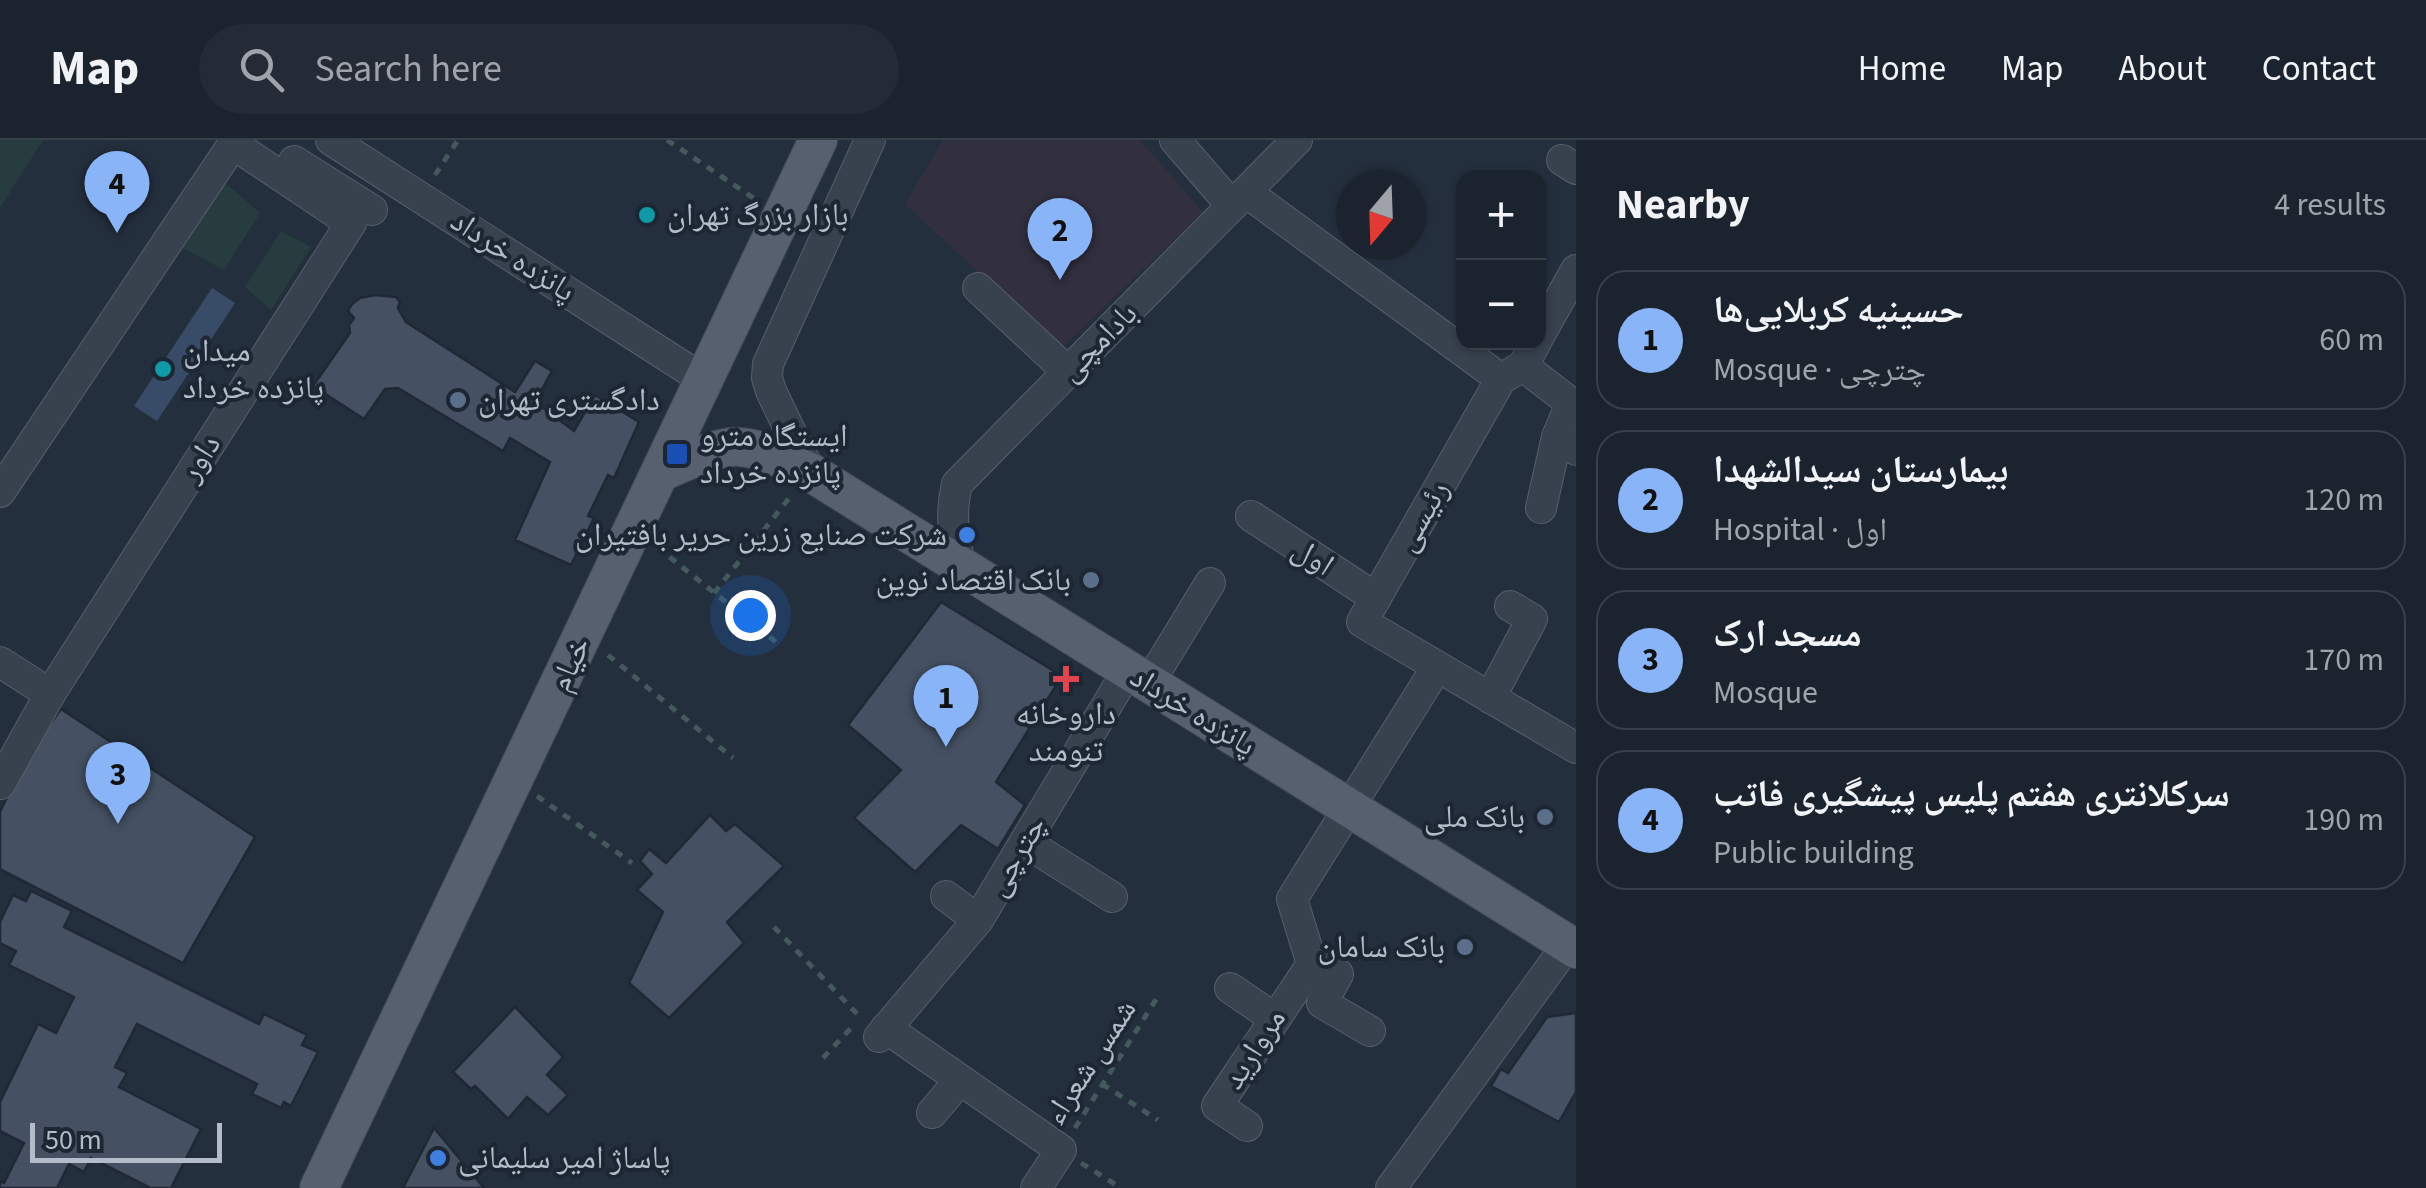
<!DOCTYPE html>
<meta charset="utf-8">
<style>
body{margin:0;font-family:"Source Sans 3","Noto Naskh Arabic",sans-serif;background:#242b36;color:#f1f3f6}
.controls{position:absolute;right:30px;top:30px;display:grid;overflow:hidden;border-radius:20px;box-shadow:0 2px 8px #0004}
.controls button{width:90px;height:90px;display:grid;place-items:center;padding:0;border:0;border-bottom:2px solid #39404a;background:#1b232e;color:#f1f3f6;font:50px sans-serif}
.compass{position:absolute;left:1336px;top:30px;width:90px;height:90px;border-radius:50%;background:#1b232e;box-shadow:0 2px 8px #0004;rotate:199deg}
.scale{position:absolute;left:30px;bottom:25px;width:192px;box-sizing:border-box;padding-left:10px;border:5px solid #b4bcc9;border-top:0;font-size:28px;line-height:35px;white-space:nowrap;color:#b4bcc9;-webkit-text-stroke:8px #1d2633;paint-order:stroke}
.you{position:absolute;left:750px;top:475px;width:35px;height:35px;margin:-25px;border:8px solid #fff;border-radius:50%;background:#1a73e8;box-shadow:0 0 0 15px #1a73e833}
.badge{display:grid;place-items:center;width:65px;height:65px;border-radius:50%;background:#8ab4f8;color:#111;font-size:32px;font-weight:700}
.pin{position:absolute;translate:-50% -82px;filter:drop-shadow(0 2px 5px #0008)}
.pin::after{content:'';position:absolute;top:52px;width:35px;height:30px;background:inherit;clip-path:polygon(0 0,100% 0,50% 100%)}
.list{margin:0;padding:0;list-style:none}
h2{display:flex;justify-content:space-between;align-items:center;height:130px;margin:0;padding:0 40px;font-size:42px}
h2 small{font-size:32px;font-weight:400;color:#a0a4aa}
.list li{display:grid;grid-template-columns:65px 1fr auto;gap:30px;align-items:center;box-sizing:border-box;height:140px;margin:0 20px 20px;padding:0 20px;border:2px solid #39404a;border-radius:30px}
.list b{display:block;font-size:38px;white-space:nowrap}
.list p{margin:0;font-size:32px;white-space:nowrap;color:#a0a4aa}
.list em{font-size:32px;font-style:normal;color:#a0a4aa}
.icon{flex:none;width:55px;height:55px;fill:none;stroke:currentColor;stroke-width:2;stroke-linecap:round;stroke-linejoin:round}
.map{position:relative;flex:none;width:1576px;height:1048px;overflow:hidden}
header{display:flex;align-items:center;gap:60px;box-sizing:border-box;height:140px;padding:0 50px;background:#1b232e;border-bottom:2px solid #39404a}
header strong{font-size:48px}
nav{display:flex;gap:55px;margin-inline-start:auto;font-size:35px}
.search{width:700px;height:90px;background:#242b36;display:flex;align-items:center;gap:25px;box-sizing:border-box;padding:0 35px;border-radius:55px;color:#a0a4aa;font-size:38px}
main{display:flex}
aside{flex:1;background:#1b232e}
.map>svg:first-child{display:block}
</style>
<header>
<strong>Map</strong>
<div class="search"><svg class="icon" aria-label="search" viewBox="0 0 24 24"><circle cx="10" cy="10" r="6"/><path d="M15 15l6 6"/></svg>Search here</div>
<nav><a>Home</a><a>Map</a><a>About</a><a>Contact</a></nav>
</header>
<main>
<div class="map">
<svg width="1576" height="1048" viewBox="0 0 1576 1048">
<rect width="100%" height="100%" fill="#242f3e"/>
<!-- medical -->
<polygon fill="#32303f" points="943,0 1140,0 1203,72 1061,209 905,64"/>
<!-- green -->
<g fill="#263c3f">
<polygon points="0,0 43,0 0,68"/>
<polygon points="223,41 260,73 224,130 179,106"/>
<polygon points="281,91 311,107 271,170 245,147"/>
</g>
<!-- water -->
<polygon fill="#394c67" points="212,148 235,163 157,281 134,266"/>
<!-- building -->
<g fill="#455162" stroke="#1f2835" stroke-width="2.5">
<polygon points="375,155 396,157 400,162 398,168 406,182 515,252 535,221 552,231 535,262 574,291 595,255 639,282 614,338 608,335 588,376 594,378 571,425 515,400 550,322 510,298 503,311 398,248 385,249 364,279 313,246 350,193 349,185 354,178 348,171 352,164 360,158"/>
<polygon points="941,462 1062,536 996,642 1025,665 998,709 961,685 915,732 854,678 901,630 848,585"/>
<polygon points="61,569 255,697 183,823 0,729 0,672 25,619"/>
<polygon points="710,675 726,691 735,684 784,726 727,782 744,803 669,878 629,843 663,772 637,750 652,734 640,721 649,709 666,723"/>
<polygon points="31,751 72,771 64,787 259,884 264,874 307,895 302,905 318,912 291,966 284,962 281,968 252,954 257,944 137,884 115,927 127,933 119,947 201,989 171,1048 151,1048 91,1018 84,1032 69,1024 57,1048 0,1048 0,1041 4,1043 24,1003 0,991 0,962 38,884 56,893 74,857 9,825 16,811 0,803 0,782 13,755 26,761"/>
<polygon points="515,867 563,917 547,935 568,955 548,975 527,957 508,979 475,946 471,949 453,932"/>
<polygon points="1576,873 1576,952 1559,982 1491,946 1501,929 1508,933 1547,877"/>
<polygon points="434,988 484,1048 403,1048"/>
</g>
<g fill="none" stroke-linecap="round" stroke-linejoin="round">
<defs>
<g id="minor">
<polyline points="331,0 704,240"/>
<polyline points="1175,0 1232,66"/>
<polyline points="1562,20 1576,29"/>
<polyline points="294,21 372,70"/>
<polyline points="1246,52 1501,239"/>
<polyline points="978,148 1068,232"/>
<polyline points="1538,198 1576,130"/>
<polyline points="1536,202 1523,226 1501,239 1362,482 1576,608"/>
<polyline points="1523,226 1571,263 1557,297 1576,310"/>
<polyline points="810,332 771,251 767,238 768,224 870,0"/>
<polyline points="0,352 233,4"/>
<polyline points="1541,368 1557,297"/>
<polyline points="1251,376 1376,458"/>
<path d="M961,426C953,397 950,373 957,344L1297,0"/>
<polyline points="0,522 50,554"/>
<polyline points="1149,543 1210,443"/>
<polyline points="1490,558 1532,479 1510,466"/>
<polyline points="0,644 50,554 351,83 233,4"/>
<polyline points="1025,702 1112,757"/>
<polyline points="946,756 978,780"/>
<polyline points="1312,824 1338,834 1322,863 1370,891"/>
<polyline points="1230,848 1274,878"/>
<polyline points="886,888 1061,1010 1036,1048"/>
<polyline points="879,897 978,780 1128,530"/>
<polyline points="932,973 959,941"/>
<polyline points="1247,986 1217,966 1312,824 1292,759 1437,527"/>
<polyline points="1391,1048 1568,804"/>
</g>
<g id="major">
<path d="M661,332C737,300 734,297 810,332L1576,809"/>
<polyline points="319,1048 818,0"/>
</g>
</defs>
<!-- minor casing -->
<use href="#minor" stroke="#565f6c" stroke-width="32"/>
<!-- major casing -->
<use href="#major" stroke="#414a57" stroke-width="40"/>
<!-- path -->
<g stroke="#44595c" stroke-width="5" stroke-dasharray="8 8" stroke-linecap="butt">
<polyline points="667,0 758,61"/>
<polyline points="435,35 458,0"/>
<polyline points="657,407 776,502"/>
<polyline points="714,453 790,357"/>
<polyline points="608,515 733,618"/>
<polyline points="537,656 632,723"/>
<polyline points="774,787 862,879"/>
<polyline points="823,918 852,887"/>
<polyline points="1102,944 1158,980"/>
<polyline points="1075,988 1157,858"/>
<polyline points="1081,1023 1121,1048"/>
</g>
<!-- minor -->
<use href="#minor" stroke="#38414e" stroke-width="30"/>
<!-- major -->
<use href="#major" stroke="#56606e" stroke-width="38"/>
</g>
<!-- markers -->
<g fill="#0f9aa8" stroke="#1d2633" stroke-width="4">
<circle cx="647" cy="75" r="10"/>
<circle cx="163" cy="229" r="10"/>
</g>
<g fill="#5c6f8a" stroke="#1d2633" stroke-width="4">
<circle cx="458" cy="260" r="10"/>
<circle cx="1091" cy="440" r="10"/>
<circle cx="1545" cy="677" r="10"/>
<circle cx="1465" cy="807" r="10"/>
</g>
<rect fill="#1a4fb4" stroke="#1d2633" stroke-width="4" x="665" y="302" width="24" height="24" rx="5"/>
<g fill="#3f7fe0" stroke="#1d2633" stroke-width="4">
<circle cx="967" cy="395" r="10"/>
<circle cx="438" cy="1018" r="10"/>
</g>
<path fill="#e0444e" stroke="#1d2633" stroke-width="4" d="M1061 524h10v10h10v10h-10v10h-10v-10h-10v-10h10z"/>
<g text-anchor="middle" dominant-baseline="central" stroke-width="8" stroke-linejoin="round" paint-order="stroke">
<!-- poi labels -->
<g font-size="32" fill="#b4bcc9" stroke="#1d2633" text-anchor="start">
<text x="667" y="75">بازار بزرگ تهران</text>
<text x="183" y="211">میدان<tspan x="183" dy="37">پانزده خرداد</tspan></text>
<text x="478" y="260">دادگستری تهران</text>
<text x="700" y="296">ایستگاه مترو<tspan x="700" dy="37">پانزده خرداد</tspan></text>
<text x="947" y="395" text-anchor="end">شرکت صنایع زرین حریر بافتیران</text>
<text x="1071" y="440" text-anchor="end">بانک اقتصاد نوین</text>
<text x="1066" y="574" text-anchor="middle">داروخانه<tspan x="1066" dy="37">تنومند</tspan></text>
<text x="1525" y="677" text-anchor="end">بانک ملی</text>
<text x="1445" y="807" text-anchor="end">بانک سامان</text>
<text x="458" y="1018">پاساژ امیر سلیمانی</text>
</g>
<!-- street labels -->
<g font-size="32" fill="#b4bcc9" stroke="#1d2633">
<text transform="translate(513 116) rotate(33)">پانزده خرداد</text>
<text transform="translate(1098 202) rotate(-45)">بادامچی</text>
<text transform="translate(200 318) rotate(-57)">داور</text>
<text transform="translate(1422 376) rotate(-60)">رئیسی</text>
<text transform="translate(1313 417) rotate(33)">اول</text>
<text transform="translate(570 524) rotate(-65)">خیام</text>
<text transform="translate(1193 571) rotate(32)">پانزده خرداد</text>
<text transform="translate(1016 716) rotate(-59)">چترچی</text>
<text transform="translate(1254 909) rotate(-57)">مروارید</text>
<text transform="translate(1090 922) rotate(-57)">شمس شعراء</text>
</g>
</g>
</svg>
<div class="controls">
<button>+</button>
<button>−</button>
</div>
<svg class="compass" viewBox="-18 -18 36 36"><path d="M0-13l5 13h-10z" fill="#e53935"/><path d="M0 13l5-13h-10z" fill="#a0a4aa"/></svg>
<div class="scale">50 m</div>
<div class="you"></div>
<div class="pin badge" style="left:946px;top:607px">1</div>
<div class="pin badge" style="left:1060px;top:140px">2</div>
<div class="pin badge" style="left:118px;top:684px">3</div>
<div class="pin badge" style="left:117px;top:93px">4</div>
</div>
<aside>
<h2>Nearby<small>4 results</small></h2>
<ul class="list">
<li><span class="badge">1</span><div><b>حسینیه کربلایی‌ها</b><p>Mosque · چترچی</p></div><em>60 m</em></li>
<li><span class="badge">2</span><div><b>بیمارستان سیدالشهدا</b><p>Hospital · اول</p></div><em>120 m</em></li>
<li><span class="badge">3</span><div><b>مسجد ارک</b><p>Mosque</p></div><em>170 m</em></li>
<li><span class="badge">4</span><div><b>سرکلانتری هفتم پلیس پیشگیری فاتب</b><p>Public building</p></div><em>190 m</em></li>
</ul>
</aside>
</main>
